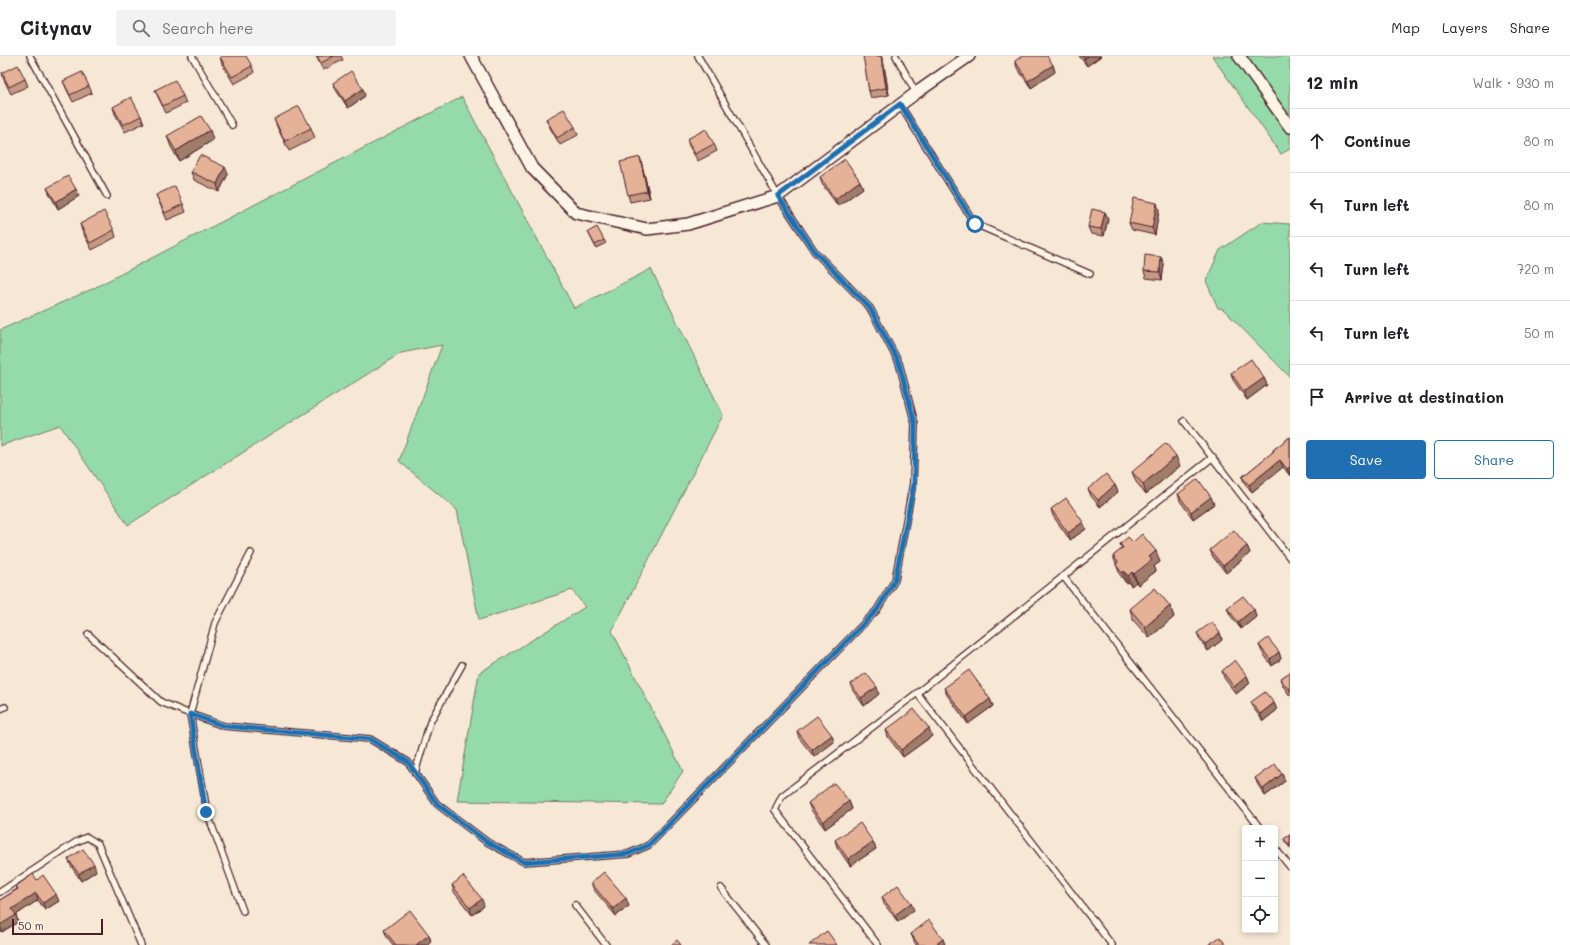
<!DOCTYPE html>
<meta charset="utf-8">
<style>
body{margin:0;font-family:Mali,sans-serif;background:#f2f2f2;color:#202124}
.controls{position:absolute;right:12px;bottom:12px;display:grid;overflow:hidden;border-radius:4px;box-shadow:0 2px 6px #0003}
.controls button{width:36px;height:36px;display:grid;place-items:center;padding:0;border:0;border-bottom:1px solid #e0e0e0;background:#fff;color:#202124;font:20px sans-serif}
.scale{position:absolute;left:12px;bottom:10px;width:91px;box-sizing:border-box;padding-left:4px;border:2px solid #4a1f2b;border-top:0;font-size:11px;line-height:14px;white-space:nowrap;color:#4a1f2b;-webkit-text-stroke:3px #fcf5e5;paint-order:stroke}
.stop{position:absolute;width:12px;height:12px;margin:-9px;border:3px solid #1f6fb2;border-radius:50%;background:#fff}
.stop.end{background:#1f6fb2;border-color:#fff;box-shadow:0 1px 4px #0008}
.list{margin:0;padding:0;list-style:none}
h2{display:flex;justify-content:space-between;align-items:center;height:52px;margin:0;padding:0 16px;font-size:17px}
h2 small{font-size:13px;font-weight:400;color:#757577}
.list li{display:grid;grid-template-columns:26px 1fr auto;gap:12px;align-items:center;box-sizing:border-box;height:64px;padding:0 16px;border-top:1px solid #e0e0e0}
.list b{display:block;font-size:15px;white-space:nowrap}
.list em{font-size:13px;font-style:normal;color:#757577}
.actions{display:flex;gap:8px;padding:12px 16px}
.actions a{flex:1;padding:9px 0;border:1px solid #1f6fb2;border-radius:4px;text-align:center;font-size:14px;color:#1f6fb2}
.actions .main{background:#1f6fb2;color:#fff}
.icon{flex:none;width:22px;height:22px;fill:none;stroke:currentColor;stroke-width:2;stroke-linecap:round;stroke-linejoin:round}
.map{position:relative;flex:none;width:1290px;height:889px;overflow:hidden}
header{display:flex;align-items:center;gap:24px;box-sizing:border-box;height:56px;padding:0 20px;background:#fff;border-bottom:1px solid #e0e0e0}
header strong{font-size:19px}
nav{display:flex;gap:22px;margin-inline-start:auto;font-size:14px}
.search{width:280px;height:36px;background:#f2f2f2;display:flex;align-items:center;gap:10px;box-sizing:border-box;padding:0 14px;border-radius:4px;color:#757577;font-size:15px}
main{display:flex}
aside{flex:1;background:#fff}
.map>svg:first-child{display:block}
</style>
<header>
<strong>Citynav</strong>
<div class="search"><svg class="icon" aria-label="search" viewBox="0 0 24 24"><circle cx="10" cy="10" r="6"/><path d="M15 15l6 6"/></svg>Search here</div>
<nav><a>Map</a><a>Layers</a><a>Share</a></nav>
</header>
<main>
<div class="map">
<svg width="1290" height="889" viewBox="0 0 1290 889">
<rect width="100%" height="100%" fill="#f7e8d6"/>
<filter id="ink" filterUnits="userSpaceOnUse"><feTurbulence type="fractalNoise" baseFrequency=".025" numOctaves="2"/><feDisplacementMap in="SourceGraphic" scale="8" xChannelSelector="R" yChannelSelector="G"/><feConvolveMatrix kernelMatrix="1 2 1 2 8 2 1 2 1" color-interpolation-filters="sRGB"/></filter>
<g filter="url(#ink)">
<!-- green -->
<g fill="#95dba9" stroke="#707d6a">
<polygon points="1212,0 1290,0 1290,93 1281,98"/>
<polygon points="462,41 574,252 651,213 723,359 612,575 683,715 661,748 457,745 479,617 585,551 572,534 479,564 457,454 399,405 442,289 401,297 128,469 60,369 0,390 0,274 92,233"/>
<polygon points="1262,166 1290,168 1290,321 1223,253 1218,252 1206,225 1220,194"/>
</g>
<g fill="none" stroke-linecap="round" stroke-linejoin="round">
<defs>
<g id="service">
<polyline points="30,0 107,140"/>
<polyline points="192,0 232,69"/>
<polyline points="896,0 916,37"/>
<polyline points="900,49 975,168 1090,218"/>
<polyline points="1184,365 1290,502"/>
<polyline points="1063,520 1260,772"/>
<polyline points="88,578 161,646 190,658 224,670 370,683 408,706 437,748 487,786 524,806 628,798 649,789 877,554 895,524 913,427 915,368 899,307 870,252 815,196 778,140 698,0"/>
<polyline points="917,637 1112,889"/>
<polyline points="0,653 5,651"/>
<polyline points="415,717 430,666 462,609"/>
<polyline points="1275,792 1290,811"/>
<polyline points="721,832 766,889"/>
<polyline points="0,836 76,786 87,781 98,788 141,889"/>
<polyline points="575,849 606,889"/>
<polyline points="243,855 207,756 190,658 215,567 251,497"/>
<polyline points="878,889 775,754 782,740 917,637 1213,401"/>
</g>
<g id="minor">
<polyline points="471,0 532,112 576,157 647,173 688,168 778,140 916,37 969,0"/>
<polyline points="1239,0 1290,71"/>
</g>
</defs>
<!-- service casing -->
<use href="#service" stroke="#4a1f2b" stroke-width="8"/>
<!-- minor casing -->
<use href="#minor" stroke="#4a1f2b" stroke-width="14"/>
<!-- service -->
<use href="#service" stroke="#fcf5e5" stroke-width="5.5"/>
<!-- minor -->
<use href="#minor" stroke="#fcf5e5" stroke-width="11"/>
</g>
<!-- wall -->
<g fill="#c59983" stroke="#4a1f2b">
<polygon points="316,0 341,0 343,4 323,14"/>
<polygon points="864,0 881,0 883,4 889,39 871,42 869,35"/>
<polygon points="1079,0 1101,0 1087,10"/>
<polygon points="220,1 252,10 254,17 234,28 222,8"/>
<polygon points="1015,5 1053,9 1055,16 1031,32 1017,12"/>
<polygon points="2,17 25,23 28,30 11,38 4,24"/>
<polygon points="63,25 89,30 92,37 73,46 66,32"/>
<polygon points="333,27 365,40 348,52 336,34"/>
<polygon points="155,34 183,40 186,47 166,57 158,41"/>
<polygon points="113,51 141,60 144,67 125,76 115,58"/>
<polygon points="274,63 311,72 315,82 289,95 278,73"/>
<polygon points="546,63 575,71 578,79 560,89 549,70"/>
<polygon points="167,80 213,84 179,105 171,91"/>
<polygon points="687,83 714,88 717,95 698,105 689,90"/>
<polygon points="640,101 642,109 650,142 630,146 628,139"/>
<polygon points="191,116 228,118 219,136 194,124"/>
<polygon points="820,121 860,125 863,132 838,150 822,128"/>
<polygon points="47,132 79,140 58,153 50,139"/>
<polygon points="156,139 183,148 186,156 167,164"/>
<polygon points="1159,154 1155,179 1132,174 1129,167"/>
<polygon points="1105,156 1108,163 1104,180 1091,178 1088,171"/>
<polygon points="80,168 114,174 116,181 92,194 82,175"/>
<polygon points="588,176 604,184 606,187 596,192"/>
<polygon points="1164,208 1162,224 1146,222 1144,215"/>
<polygon points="1231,317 1264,322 1267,329 1247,344 1233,324"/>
<polygon points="1290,381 1290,420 1283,411 1252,436 1245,428 1242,421 1273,396 1273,394"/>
<polygon points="1180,410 1146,438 1136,426 1132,416"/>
<polygon points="1115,429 1118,436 1100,451 1091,440 1088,433"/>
<polygon points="1178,438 1214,448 1193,463 1180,445"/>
<polygon points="1051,453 1086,473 1070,484 1053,460"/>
<polygon points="1133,486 1156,495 1160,506 1154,510 1156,515 1138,529 1136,526 1131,530 1128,526 1126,527 1120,519 1113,500 1122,493 1120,488"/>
<polygon points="1247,490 1250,497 1226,517 1213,501 1210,494"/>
<polygon points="1170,550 1174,561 1149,582 1133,564 1130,553"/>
<polygon points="1227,552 1254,553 1256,561 1241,573 1230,559"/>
<polygon points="1197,577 1220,577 1222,584 1208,595 1200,584"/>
<polygon points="1259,589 1279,596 1281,603 1272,610 1262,596"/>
<polygon points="1222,615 1247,620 1250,627 1236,638 1224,622"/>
<polygon points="1290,616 1290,640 1283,630 1280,623"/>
<polygon points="851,628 879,638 864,650 853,635"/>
<polygon points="944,632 990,643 993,650 968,668 947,639"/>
<polygon points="1251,646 1274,647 1277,654 1263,665 1254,653"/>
<polygon points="886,674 932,680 903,701 888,681"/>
<polygon points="797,675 834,686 814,701 799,682"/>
<polygon points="1282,718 1285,725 1265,740 1258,729 1255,722"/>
<polygon points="849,745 852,753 825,773 811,754 808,747"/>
<polygon points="1290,779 1290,792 1286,787 1284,783"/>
<polygon points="835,784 873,786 876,793 850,810 837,791"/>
<polygon points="68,803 96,815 81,825 71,810"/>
<polygon points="37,824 59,845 45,854 38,844 16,859 18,866 2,876 0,873 0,844 17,833 16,830"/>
<polygon points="591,827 629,850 616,860 594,834"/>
<polygon points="452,829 484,850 472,859 454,836"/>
<polygon points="882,841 914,854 898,866 884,848"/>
<polygon points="384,874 429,879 431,886 428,889 393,889 387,881"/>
<polygon points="911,878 943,883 945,889 916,889 914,885"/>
</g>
<!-- shaded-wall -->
<g fill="#a07d6a" stroke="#4a1f2b">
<polygon points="881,0 883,4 889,39 886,32"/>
<polygon points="1088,0 1101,0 1087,10 1084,3"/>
<polygon points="1053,9 1055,16 1031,32 1028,25"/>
<polygon points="363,33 365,40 348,52 345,45"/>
<polygon points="210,74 213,84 179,105 176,95"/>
<polygon points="640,101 642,109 650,142 647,135"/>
<polygon points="225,111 228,118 219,136 217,128"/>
<polygon points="860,125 863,132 838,150 835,143"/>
<polygon points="76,133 79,140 58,153 56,146"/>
<polygon points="1157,147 1159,154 1155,179 1152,172"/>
<polygon points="1105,156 1108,163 1104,180 1101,173"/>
<polygon points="1161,201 1164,208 1162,224 1160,216"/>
<polygon points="1264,322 1267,329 1247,344 1244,336"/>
<polygon points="1176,400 1180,410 1146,438 1143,428"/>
<polygon points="1280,404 1283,411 1252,436 1249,429"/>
<polygon points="1290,411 1290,420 1287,413"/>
<polygon points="1115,429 1118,436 1100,451 1098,444"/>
<polygon points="1211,441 1214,448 1193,463 1191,456"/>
<polygon points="1083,466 1086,473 1070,484 1068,477"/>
<polygon points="1247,490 1250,497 1226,517 1223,510"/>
<polygon points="1156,495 1160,506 1154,510 1156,515 1138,529 1134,518 1149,501"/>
<polygon points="1124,515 1128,526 1126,527 1122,517"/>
<polygon points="1132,516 1136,526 1131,530 1128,520"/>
<polygon points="1170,550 1174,561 1149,582 1145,571"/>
<polygon points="1254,553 1256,561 1241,573 1238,566"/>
<polygon points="1220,577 1222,584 1208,595 1205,588"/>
<polygon points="1279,596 1281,603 1272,610 1270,603"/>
<polygon points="1247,620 1250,627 1236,638 1234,631"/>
<polygon points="877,631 879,638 864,650 861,642"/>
<polygon points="990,643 993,650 968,668 966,661"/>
<polygon points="1274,647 1277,654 1263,665 1260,658"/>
<polygon points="929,672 932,680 903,701 901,694"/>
<polygon points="832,679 834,686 814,701 812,694"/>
<polygon points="1282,718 1285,725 1265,740 1263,733"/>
<polygon points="849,745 852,753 825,773 823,766"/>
<polygon points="873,786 876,793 850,810 848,803"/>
<polygon points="94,808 96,815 81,825 79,818"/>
<polygon points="36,837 38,844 16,859 18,866 2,876 0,869 12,853"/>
<polygon points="56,838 59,845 45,854 43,847"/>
<polygon points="626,842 629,850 616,860 613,853"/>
<polygon points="482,843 484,850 472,859 470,852"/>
<polygon points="911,847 914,854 898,866 895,859"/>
<polygon points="429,879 431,886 428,889 416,889"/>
<polygon points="943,883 945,889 935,889"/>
</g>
<!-- building -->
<g fill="#e5b298" stroke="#4a1f2b">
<polygon points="221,0 246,0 252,10 232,21 220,1"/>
<polygon points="317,0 334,0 321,7"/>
<polygon points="863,0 881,0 886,32 869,35"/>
<polygon points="1022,0 1047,0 1053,9 1028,25 1015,5"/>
<polygon points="1082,0 1088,0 1084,3"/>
<polygon points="18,9 25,23 9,31 2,17"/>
<polygon points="351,15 363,33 345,45 333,27"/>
<polygon points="82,16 89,30 70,39 63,25"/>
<polygon points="175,24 183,40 163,50 155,34"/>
<polygon points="131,41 141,60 123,69 113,51"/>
<polygon points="299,50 311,72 285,85 274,63"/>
<polygon points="564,53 575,71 557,82 546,63"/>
<polygon points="201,60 210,74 176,95 167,80"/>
<polygon points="706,73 714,88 695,98 687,83"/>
<polygon points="200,99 225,111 217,128 191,116"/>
<polygon points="640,101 647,135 628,139 620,106"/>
<polygon points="845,103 860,125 835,143 820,121"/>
<polygon points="68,120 76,133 56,146 47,132"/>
<polygon points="175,130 183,148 165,157 156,139"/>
<polygon points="1134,142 1157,147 1152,172 1129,167"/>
<polygon points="1092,153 1105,156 1101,173 1088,171"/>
<polygon points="104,155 114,174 90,187 80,168"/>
<polygon points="597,171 604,184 595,189 588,176"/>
<polygon points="1145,199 1161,201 1160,216 1144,215"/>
<polygon points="1251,303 1264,322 1244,336 1231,317"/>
<polygon points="1290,381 1290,411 1287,413 1280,404 1249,429 1242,421 1274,395 1273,394"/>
<polygon points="1166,387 1176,400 1143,428 1132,416"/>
<polygon points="1106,418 1115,429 1098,444 1088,433"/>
<polygon points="1198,423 1211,441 1191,456 1178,438"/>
<polygon points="1066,442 1083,466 1068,477 1051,453"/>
<polygon points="1234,474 1247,490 1223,510 1210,494"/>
<polygon points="1142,478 1156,495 1149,501 1152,504 1134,518 1132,516 1128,520 1124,515 1122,517 1116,509 1118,506 1113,500 1123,492 1120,488 1128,481 1133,486"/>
<polygon points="1155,532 1170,550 1145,571 1130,553"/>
<polygon points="1243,540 1254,553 1238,566 1227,552"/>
<polygon points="1212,566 1220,577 1205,588 1197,577"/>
<polygon points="1268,582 1279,596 1270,603 1259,589"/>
<polygon points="1235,604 1247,620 1234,631 1222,615"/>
<polygon points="969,614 990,643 966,661 944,632"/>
<polygon points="1290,616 1290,635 1280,623"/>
<polygon points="866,617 877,631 861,642 851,628"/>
<polygon points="1265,636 1274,647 1260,658 1251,646"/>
<polygon points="914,653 929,672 901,694 886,674"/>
<polygon points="817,660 832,679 812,694 797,675"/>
<polygon points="1275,708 1282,718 1263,733 1255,722"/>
<polygon points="834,727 849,745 823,766 808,747"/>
<polygon points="860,767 873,786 848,803 835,784"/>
<polygon points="1290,779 1290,790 1284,783"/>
<polygon points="83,793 94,808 79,818 68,803"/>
<polygon points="604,816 626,842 613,853 591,827"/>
<polygon points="33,818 37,824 43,819 56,838 43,847 36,837 12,853 16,859 0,869 0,844 18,833 16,830"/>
<polygon points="463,820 482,843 470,852 452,829"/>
<polygon points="898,829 911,847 895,859 882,841"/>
<polygon points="410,854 429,879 416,889 396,889 384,874"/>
<polygon points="929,864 943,883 935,889 919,889 911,878"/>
<polygon points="827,875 837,889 809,889"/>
<polygon points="1220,881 1226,889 1208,889"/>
<polygon points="677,884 681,889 671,889"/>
</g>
</g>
<g fill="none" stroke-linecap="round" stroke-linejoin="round" filter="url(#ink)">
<!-- route -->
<polyline stroke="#1f6fb2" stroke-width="5" points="206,756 190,658 224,670 370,683 408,706 437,748 487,786 524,806 628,798 649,789 877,554 895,524 914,427 915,368 899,307 870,252 815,196 778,140 900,48 975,168"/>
</g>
</svg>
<div class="controls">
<button>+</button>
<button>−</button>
<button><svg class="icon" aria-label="locate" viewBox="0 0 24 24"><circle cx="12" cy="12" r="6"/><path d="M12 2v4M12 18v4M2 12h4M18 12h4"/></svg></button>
</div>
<div class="scale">50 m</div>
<div class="stop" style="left:975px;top:168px"></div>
<div class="stop end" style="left:206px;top:756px"></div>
</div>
<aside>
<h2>12 min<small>Walk · 930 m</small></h2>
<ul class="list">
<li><svg class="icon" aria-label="ahead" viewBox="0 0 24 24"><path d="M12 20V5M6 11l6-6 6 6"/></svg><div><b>Continue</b></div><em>80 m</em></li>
<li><svg class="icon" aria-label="left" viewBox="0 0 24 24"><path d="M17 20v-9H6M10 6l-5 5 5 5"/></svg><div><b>Turn left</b></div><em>80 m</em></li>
<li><svg class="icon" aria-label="left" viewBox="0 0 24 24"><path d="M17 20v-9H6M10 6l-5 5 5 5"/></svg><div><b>Turn left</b></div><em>720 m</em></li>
<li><svg class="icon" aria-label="left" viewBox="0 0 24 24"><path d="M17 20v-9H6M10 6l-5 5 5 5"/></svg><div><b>Turn left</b></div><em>50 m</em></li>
<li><svg class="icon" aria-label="arrive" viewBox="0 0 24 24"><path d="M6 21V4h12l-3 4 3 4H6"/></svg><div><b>Arrive at destination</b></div></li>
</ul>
<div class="actions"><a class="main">Save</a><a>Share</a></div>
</aside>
</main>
